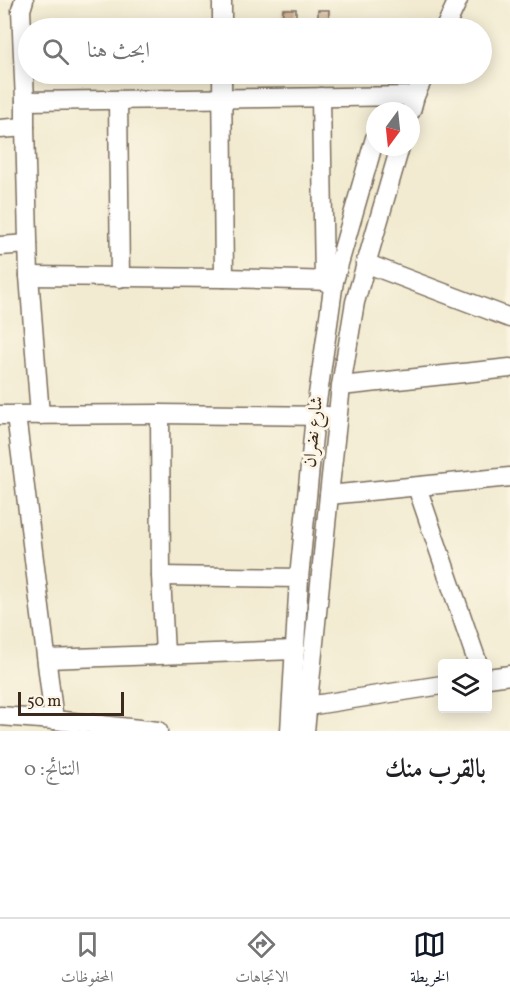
<!DOCTYPE html>
<html lang="ar">
<meta charset="utf-8">
<style>
body{margin:0;font-family:Vollkorn,Amiri,serif;background:#f6f6f6;color:#202124;direction:rtl}
.controls{position:absolute;right:18px;bottom:18px;display:grid;overflow:hidden;border-radius:6px;box-shadow:0 3px 15px #0003}
.controls button{width:54px;height:54px;display:grid;place-items:center;padding:0;border:0;border-bottom:2px solid #e0e0e0;background:#fff;color:#202124;font:30px sans-serif}
.compass{position:absolute;left:366px;top:102px;width:54px;height:54px;border-radius:50%;background:#fff;box-shadow:0 3px 15px #0003;rotate:195deg}
.scale{position:absolute;left:18px;bottom:15px;width:106px;box-sizing:border-box;padding-left:6px;border:3px solid #3b2a1e;border-top:0;font-size:16px;line-height:21px;white-space:nowrap;color:#3b2a1e;-webkit-text-stroke:4px #fcf5e5;paint-order:stroke}
.list{margin:0;padding:0;list-style:none}
h2{display:flex;justify-content:space-between;align-items:center;height:78px;margin:0;padding:0 24px;font-size:26px}
h2 small{font-size:20px;font-weight:400;color:#757577}
.icon{flex:none;width:33px;height:33px;fill:none;stroke:currentColor;stroke-width:2;stroke-linecap:round;stroke-linejoin:round}
.map{position:relative;flex:none;width:510px;height:731px;overflow:hidden;direction:ltr}
.search{position:absolute;background:#fff;box-shadow:0 3px 15px #0003;left:18px;right:18px;top:18px;height:66px;display:flex;align-items:center;gap:15px;box-sizing:border-box;padding:0 21px;border-radius:33px;color:#757577;font-size:22px}
.sheet{height:186px;background:#fff}
nav{display:flex;justify-content:space-around;align-items:center;box-sizing:border-box;height:84px;border-top:2px solid #e0e0e0;background:#fff;font-size:16px;color:#757577}
nav a{display:grid;justify-items:center;gap:3px}
nav .on{color:#111827}
.map>svg:first-child{display:block}
</style>
<div class="map">
<svg width="510" height="731" viewBox="0 0 510 731">
<defs>
<pattern id="building-hatch" width="6" height="6" patternUnits="userSpaceOnUse" patternTransform="scale(1.5)"><rect width="6" height="6" fill="#c89e7c"/><path d="M-1 1l2-2M0 6l6-6M5 7l2-2" fill="none" stroke="#a48165"/></pattern>
</defs>
<rect width="100%" height="100%" fill="#fcf5e5"/>
<filter id="ink" filterUnits="userSpaceOnUse"><feTurbulence type="fractalNoise" baseFrequency=".0167" numOctaves="2"/><feDisplacementMap in="SourceGraphic" scale="12" xChannelSelector="R" yChannelSelector="G"/><feConvolveMatrix kernelMatrix="1 2 1 2 8 2 1 2 1" color-interpolation-filters="sRGB"/></filter>
<filter id="wash" filterUnits="userSpaceOnUse"><feTurbulence type="fractalNoise" baseFrequency=".008" numOctaves="4" result="noise"/><feDisplacementMap in="SourceGraphic" scale="24" xChannelSelector="R" yChannelSelector="G"/><feGaussianBlur stdDeviation="1.35" result="paint"/><feColorMatrix in="noise" values="0 0 0 0 0 0 0 0 0 0 0 0 0 0 0 0 0 1.4 0 .05"/><feComposite in="paint" operator="in"/></filter>
<g filter="url(#wash)">
<rect width="100%" height="100%" fill="#f2ebd1"/>
<g id="blocks">
<!-- building -->
<g fill="url(#building-hatch)">
<polygon points="283,9 296,9 296,23 318,23 318,10 329,10 328,28 282,28"/>
<polygon points="281,74 298,74 298,81 281,80"/>
<polygon points="318,74 327,74 327,81 317,81"/>
</g>
</g>
</g>
<g filter="url(#ink)">
<use href="#blocks" fill-opacity="0" stroke="#7b6e5d" stroke-width="1.5"/>
<g fill="none" stroke-linecap="round" stroke-linejoin="round">
<defs>
<g id="minor">
<polyline points="24,0 21,10 25,101 25,127 29,276 40,415"/>
<polyline points="222,0 222,28"/>
<polyline points="445,28 458,0"/>
<polyline points="222,74 224,278"/>
<polyline points="321,97 324,281"/>
<polyline points="118,100 120,278"/>
<polyline points="25,101 415,96"/>
<polyline points="411,111 415,96 425,74"/>
<polyline points="0,129 25,127"/>
<polyline points="0,246 28,244"/>
<polyline points="365,263 510,318"/>
<polyline points="29,276 224,278 334,281"/>
<polyline points="341,386 510,368"/>
<polyline points="160,414 161,576 165,654"/>
<polyline points="0,415 160,414 328,416"/>
<polyline points="16,415 54,720"/>
<polyline points="417,487 478,664"/>
<polyline points="329,495 510,477"/>
<polyline points="161,576 299,578"/>
<polyline points="47,659 295,650"/>
<polyline points="488,678 510,675"/>
<polyline points="308,706 442,685"/>
<polyline points="0,716 54,720 158,731"/>
<polyline points="290,731 299,578 315,416 334,281 375,138"/>
<polyline points="305,731 329,495 341,386 355,302 400,147"/>
</g>
</defs>
<!-- minor casing -->
<use href="#minor" stroke="#7b6e5d" stroke-width="21"/>
<!-- minor -->
<use href="#minor" stroke="#fff" stroke-width="18"/>
</g>
</g>
<g text-anchor="middle" dominant-baseline="central" stroke-width="6" stroke-linejoin="round" paint-order="stroke">
<!-- street labels -->
<g font-size="18" fill="#3b2a1e" stroke="#fcf5e5">
<text transform="translate(314 432) rotate(-84)">شارع نضران</text>
</g>
</g>
</svg>
<div class="controls">
<button><svg class="icon" aria-label="layers" viewBox="0 0 24 24"><path d="M12 4l9 5-9 5-9-5zM3 14l9 5 9-5"/></svg></button>
</div>
<svg class="compass" viewBox="-18 -18 36 36"><path d="M0-13l5 13h-10z" fill="#e53935"/><path d="M0 13l5-13h-10z" fill="#757577"/></svg>
<div class="scale">50 m</div>
<div class="search"><svg class="icon" aria-label="search" viewBox="0 0 24 24"><circle cx="10" cy="10" r="6"/><path d="M15 15l6 6"/></svg>ابحث هنا</div>
</div>
<section class="sheet">
<h2>بالقرب منك<small>النتائج: 0</small></h2>
<ul class="list">
</ul>
</section>
<nav>
<a class="on"><svg class="icon" aria-label="map" viewBox="0 0 24 24"><path d="M3 6l6-2 6 2 6-2v14l-6 2-6-2-6 2zM9 4v14M15 6v14"/></svg>الخريطة</a>
<a><svg class="icon" aria-label="directions" viewBox="0 0 24 24"><path d="M12 3l9 9-9 9-9-9zM9 14v-3h6M13 9l2 2-2 2"/></svg>الاتجاهات</a>
<a><svg class="icon" aria-label="saved" viewBox="0 0 24 24"><path d="M7 4h10v16l-5-4-5 4z"/></svg>المحفوظات</a>
</nav>
